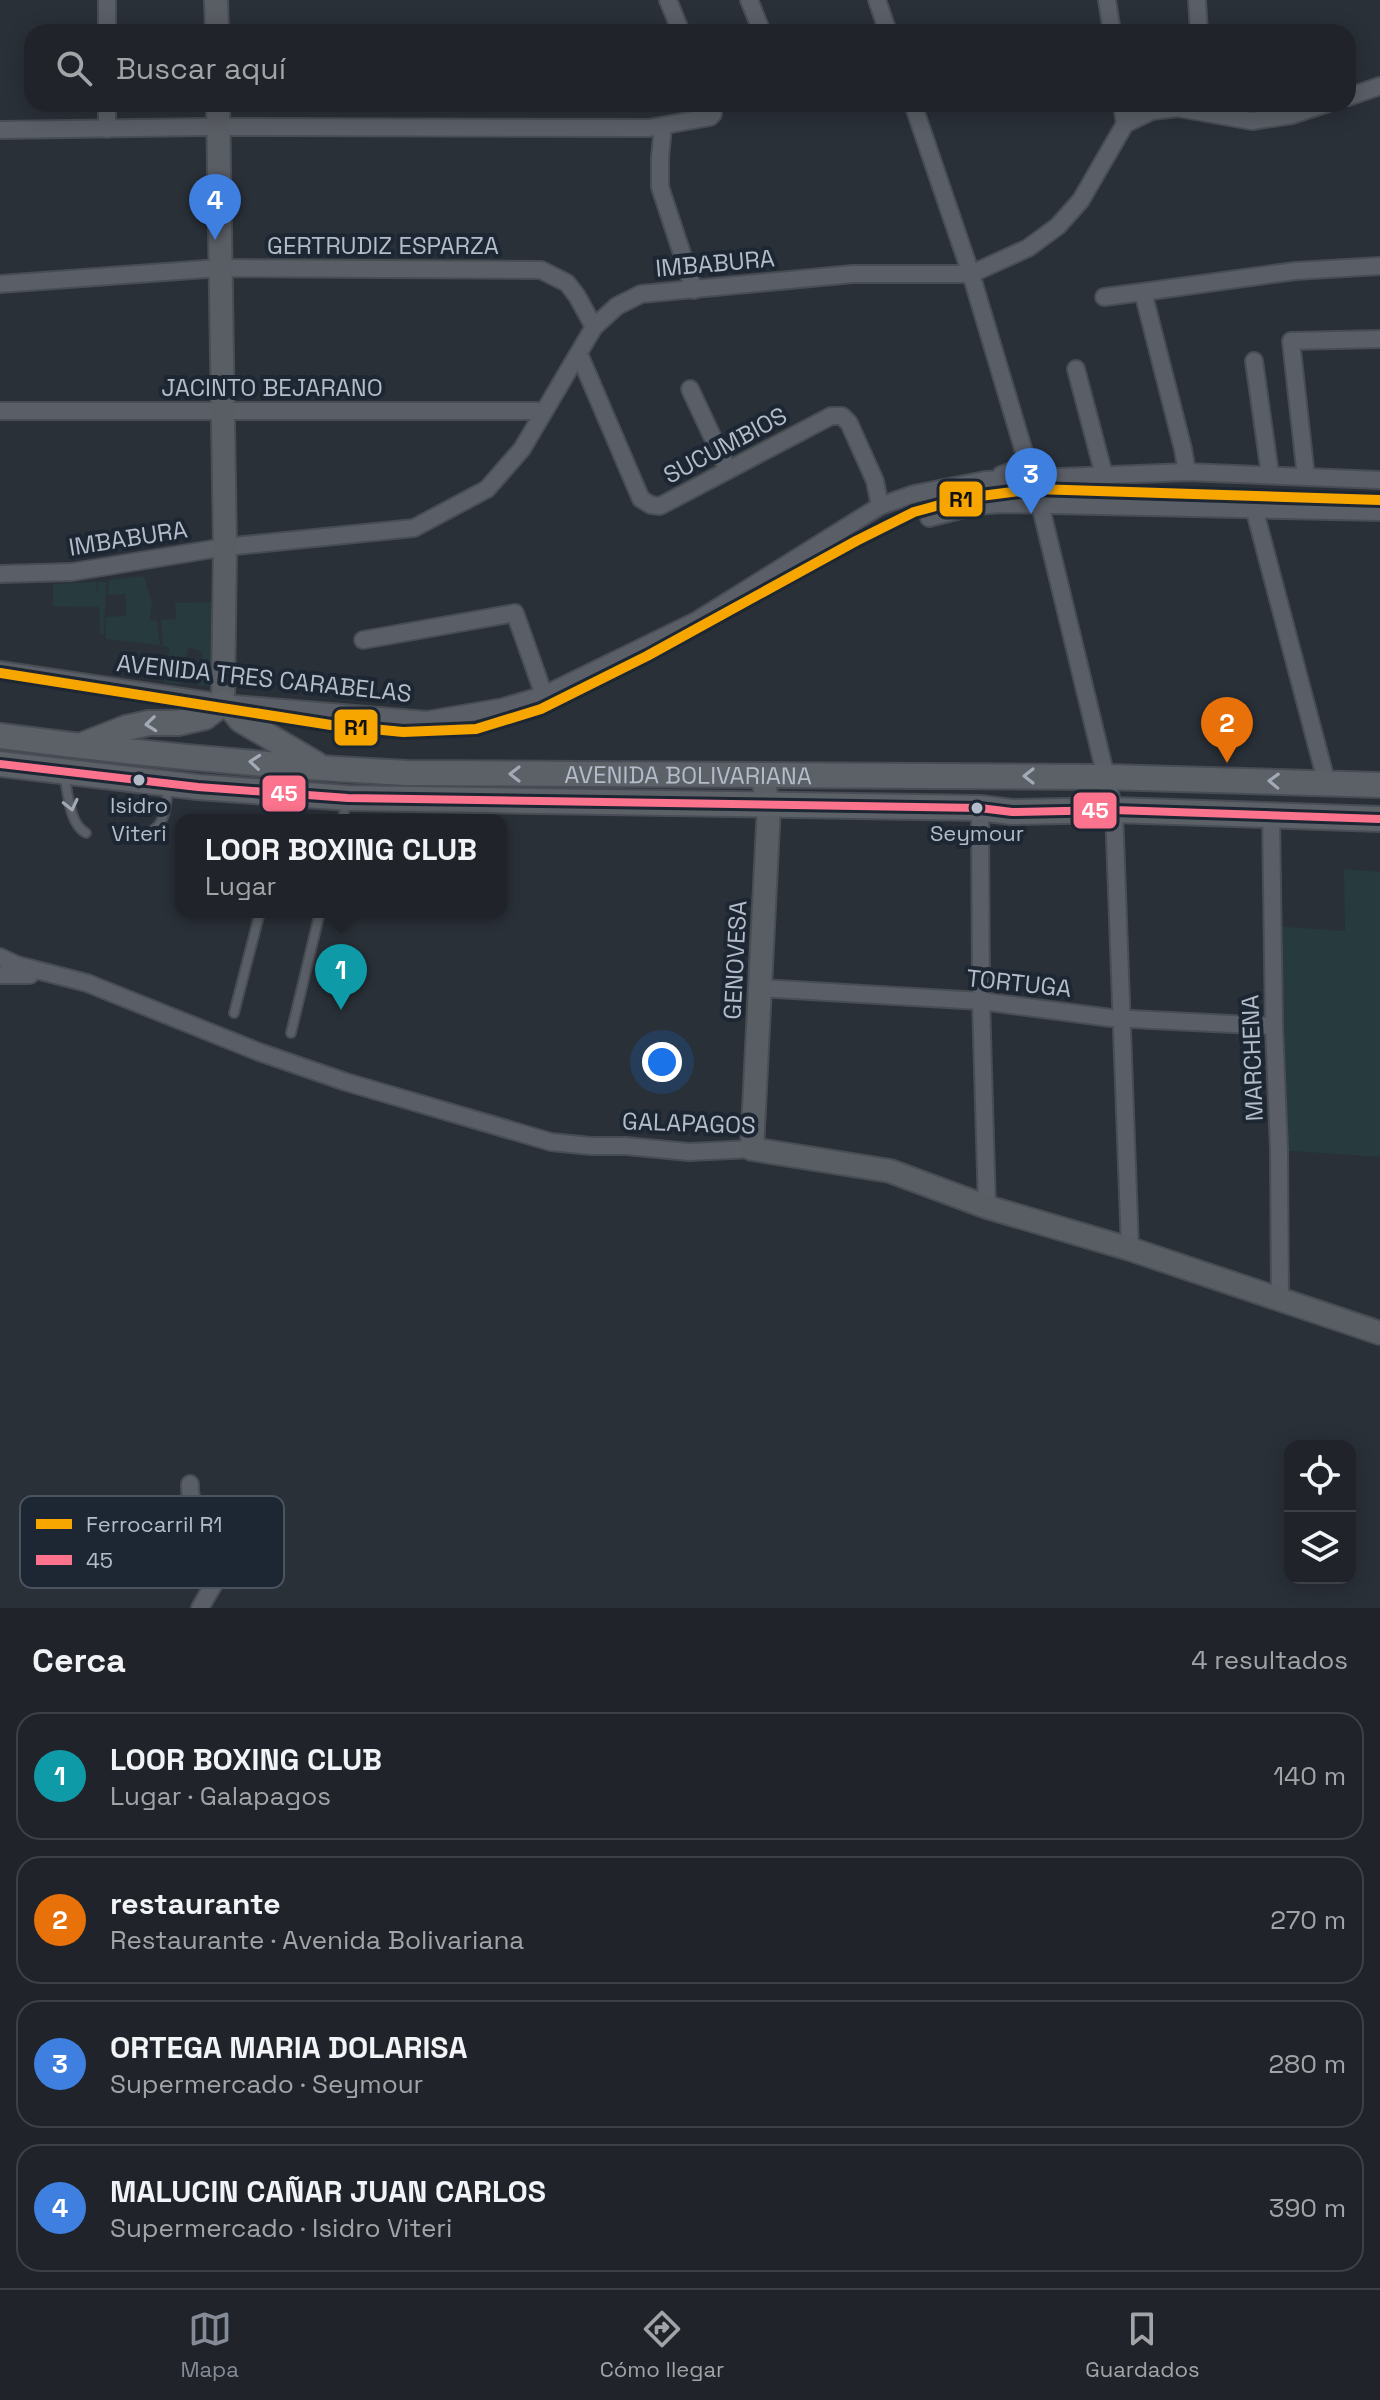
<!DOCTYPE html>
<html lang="es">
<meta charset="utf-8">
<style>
body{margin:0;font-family:"Space Grotesk",sans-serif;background:#2d3036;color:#f1f3f6}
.controls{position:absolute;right:24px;bottom:24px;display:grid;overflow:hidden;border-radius:16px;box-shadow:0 4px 20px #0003}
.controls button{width:72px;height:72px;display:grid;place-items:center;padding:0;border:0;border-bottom:2px solid #3d4147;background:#20242a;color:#f1f3f6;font:40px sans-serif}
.you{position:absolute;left:662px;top:1062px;width:28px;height:28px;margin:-20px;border:6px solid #fff;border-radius:50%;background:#1a73e8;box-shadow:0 0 0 12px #1a73e833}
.badge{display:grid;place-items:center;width:52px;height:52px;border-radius:50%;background:#848b96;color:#fff;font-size:26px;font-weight:700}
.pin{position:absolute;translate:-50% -66px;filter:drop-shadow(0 2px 4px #0008)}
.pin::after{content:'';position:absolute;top:42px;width:28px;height:24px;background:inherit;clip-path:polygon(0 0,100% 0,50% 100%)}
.popup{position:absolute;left:175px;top:814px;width:332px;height:104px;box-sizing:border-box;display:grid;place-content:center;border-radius:16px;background:#20242a;filter:drop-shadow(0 2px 6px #0005);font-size:26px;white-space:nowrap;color:#a2a4a8}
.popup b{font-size:30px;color:#f1f3f6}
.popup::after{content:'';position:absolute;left:50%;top:100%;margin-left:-16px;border:16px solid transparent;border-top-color:#20242a}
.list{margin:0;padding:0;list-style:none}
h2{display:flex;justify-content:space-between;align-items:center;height:104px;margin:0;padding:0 32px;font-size:34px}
h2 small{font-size:26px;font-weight:400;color:#a2a4a8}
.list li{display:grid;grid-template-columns:52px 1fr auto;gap:24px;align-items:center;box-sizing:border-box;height:128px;margin:0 16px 16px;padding:0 16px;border:2px solid #3d4147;border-radius:24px}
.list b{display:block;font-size:30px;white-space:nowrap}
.list p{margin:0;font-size:26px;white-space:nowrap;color:#a2a4a8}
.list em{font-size:26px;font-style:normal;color:#a2a4a8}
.icon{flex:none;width:44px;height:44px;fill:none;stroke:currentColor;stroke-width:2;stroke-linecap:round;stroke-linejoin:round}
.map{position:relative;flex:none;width:1380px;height:1608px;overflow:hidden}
.search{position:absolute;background:#20242a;box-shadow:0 4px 20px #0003;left:24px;right:24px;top:24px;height:88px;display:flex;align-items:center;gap:20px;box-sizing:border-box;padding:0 28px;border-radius:24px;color:#a2a4a8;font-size:30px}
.sheet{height:680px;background:#20242a}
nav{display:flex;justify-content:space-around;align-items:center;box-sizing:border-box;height:112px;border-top:2px solid #3d4147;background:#20242a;font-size:22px;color:#a2a4a8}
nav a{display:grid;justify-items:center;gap:4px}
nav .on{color:#848b96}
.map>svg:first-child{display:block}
</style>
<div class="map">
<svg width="1380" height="1608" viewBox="0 0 1380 1608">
<rect width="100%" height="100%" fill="#2a3038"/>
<!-- green -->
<g fill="#273a3e">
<polygon points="144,576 152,604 150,620 157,621 160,645 106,639 106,617 126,616 126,594 108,595 109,580"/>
<polygon points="96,582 98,595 98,582 106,582 104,634 100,633 99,607 53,606 53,584"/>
<polygon points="213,602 213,687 197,685 203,652 188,648 181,684 164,683 170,648 163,646 161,620 176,619 175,603"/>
<polygon points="1344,869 1380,872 1380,1157 1279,1150 1272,926 1345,931"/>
</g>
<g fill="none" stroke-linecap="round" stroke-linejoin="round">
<defs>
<g id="lane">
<path d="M64,774C68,792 69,824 86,833"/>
<polyline points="283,820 289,798"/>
<polyline points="342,820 347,801"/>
<path d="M147,833C167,827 166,803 168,786"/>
<polyline points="234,1013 260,912"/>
<polyline points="291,1033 320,912"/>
</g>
<g id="street">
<polyline points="668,0 681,32"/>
<polyline points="749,0 762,32"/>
<polyline points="877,0 888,32"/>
<polyline points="1107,0 1112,32"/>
<polyline points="1197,0 1199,32"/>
<polyline points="107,32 107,0"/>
<polyline points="1348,97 1380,86"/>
<polyline points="913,104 971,274 1025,455 1018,469 1001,475"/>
<polyline points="1122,104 1125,124"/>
<polyline points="663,126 660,158 660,187 694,290"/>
<polyline points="107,129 107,104"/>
<polyline points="0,130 205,127 649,128 710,117 713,114 711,104"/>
<polyline points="0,284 220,268 541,270 567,283 577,296 594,327"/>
<polyline points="1104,297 1143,292"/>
<polyline points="579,354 641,499 651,505 660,506 831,416 842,416 849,423 875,481 880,506"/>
<polyline points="1254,361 1270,474"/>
<polyline points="1076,369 1104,475"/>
<polyline points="690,389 728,470"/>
<polyline points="0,411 544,411"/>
<polyline points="1187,472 1183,449 1143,292 1295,271 1380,266"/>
<polyline points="1306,477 1291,341 1380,339"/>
<polyline points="1040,504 1114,810 1130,1249"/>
<polyline points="1254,508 1327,784"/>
<polyline points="929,518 976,506 1001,504 1380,512"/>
<polyline points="0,574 72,572 225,547 414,528 487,489 522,449 594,327 617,306 641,294 853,274 971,274 1028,248 1058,226 1081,200 1125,124 1152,111 1178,108 1252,121 1292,115 1326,104"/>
<polyline points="363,640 515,613 544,695"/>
<polyline points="0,670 223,703 427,720 503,707 544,695 696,621 880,506 914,494 985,480 1187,472 1380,480"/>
<polyline points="980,808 981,1001 987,1207"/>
<polyline points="1271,816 1274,1026 1279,1150 1280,1299"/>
<polyline points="0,957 17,965 87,983 259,1052 346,1082 551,1142 591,1146 626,1146 689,1152 752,1149"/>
<polyline points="0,975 30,975"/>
<polyline points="760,988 981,1001 1111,1018 1274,1026"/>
<path d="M190,1484C189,1513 211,1549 215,1582L200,1608"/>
</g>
<g id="secondary">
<polyline points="216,0 217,32"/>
<polyline points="218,104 225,547 223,703"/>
<polyline points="761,774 769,805 752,1149 890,1171 987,1207 1130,1249 1380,1333"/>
</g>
<g id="primary">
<path id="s1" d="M0,736C135,754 271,766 407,773L1107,777L1380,785"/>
<polyline points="85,744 126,728 149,723 178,723 205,717 223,703 233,710 241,720 316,764"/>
<polyline points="0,764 198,787 348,798 980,808 1012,812 1114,810 1380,819"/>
</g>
</defs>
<!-- lane casing -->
<use href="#lane" stroke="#484c53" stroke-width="12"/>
<!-- street casing -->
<use href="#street" stroke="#484c53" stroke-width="20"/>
<!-- secondary casing -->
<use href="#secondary" stroke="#484c53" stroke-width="26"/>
<!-- primary casing -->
<use href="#primary" stroke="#484c55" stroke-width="28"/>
<!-- lane -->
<use href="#lane" stroke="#5a5e66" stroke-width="8"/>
<!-- street -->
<use href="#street" stroke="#5a5e66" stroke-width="16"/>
<!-- secondary -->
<use href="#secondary" stroke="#595d64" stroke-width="22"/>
<!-- primary -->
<use href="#primary" stroke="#5c6168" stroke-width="24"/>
<defs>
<polyline id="bus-1" points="0,764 198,787 348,798 980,808 1012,812 1114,810 1380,819"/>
</defs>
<!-- bus-1 casing -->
<use href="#bus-1" stroke="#1d2633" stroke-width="14"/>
<!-- bus-1 -->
<use href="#bus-1" stroke="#fc738d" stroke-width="8"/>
<defs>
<polyline id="rail-1" points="0,673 331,725 403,732 476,729 541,709 647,656 856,541 914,512 965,498 1035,489 1380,500"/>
</defs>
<!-- rail-1 casing -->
<use href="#rail-1" stroke="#1d2633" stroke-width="16"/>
<!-- rail-1 -->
<use href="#rail-1" stroke="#f7a600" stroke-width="10"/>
</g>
<!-- one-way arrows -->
<defs><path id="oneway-chevron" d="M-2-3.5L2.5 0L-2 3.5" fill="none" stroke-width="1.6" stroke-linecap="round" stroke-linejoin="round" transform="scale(2)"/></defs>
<g stroke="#a2aab6">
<use href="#oneway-chevron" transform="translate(151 724) rotate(174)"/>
<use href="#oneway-chevron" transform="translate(255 762) rotate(-175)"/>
<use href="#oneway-chevron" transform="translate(515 774) rotate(-180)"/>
<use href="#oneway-chevron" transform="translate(1029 776) rotate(-180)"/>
<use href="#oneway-chevron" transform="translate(1274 781) rotate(-178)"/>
</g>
<use stroke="#a2a9b5" href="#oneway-chevron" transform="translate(71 805) rotate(77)"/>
<!-- markers -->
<g fill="#b4bcc9" stroke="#1d2633" stroke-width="3">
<circle cx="139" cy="780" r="7"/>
<circle cx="977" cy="808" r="7"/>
</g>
<g text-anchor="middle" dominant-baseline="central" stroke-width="8" stroke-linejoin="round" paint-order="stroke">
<!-- bus labels -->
<g font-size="22" fill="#b4bcc9" stroke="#1d2633">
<text x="139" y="805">Isidro<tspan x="139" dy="28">Viteri</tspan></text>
<text x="977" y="833">Seymour</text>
</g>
<!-- street labels -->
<g font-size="24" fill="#b4bcc9" stroke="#1d2633">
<text x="383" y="245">GERTRUDIZ ESPARZA</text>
<text transform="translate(715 263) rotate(-5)">IMBABURA</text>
<text x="272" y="387">JACINTO BEJARANO</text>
<text transform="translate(725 445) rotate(-28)">SUCUMBIOS</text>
<text transform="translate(128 538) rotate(-9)">IMBABURA</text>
<text transform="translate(264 678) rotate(6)">AVENIDA TRES CARABELAS</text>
<text stroke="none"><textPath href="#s1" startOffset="690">AVENIDA BOLIVARIANA</textPath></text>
<text transform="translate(735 960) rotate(-87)">GENOVESA</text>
<text transform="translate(1019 983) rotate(6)">TORTUGA</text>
<text transform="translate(1252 1058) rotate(-92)">MARCHENA</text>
<text transform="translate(689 1123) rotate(2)">GALAPAGOS</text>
</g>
</g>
<!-- legend -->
<rect x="20" y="1496" width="264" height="92" rx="12" fill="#1d2633" stroke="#4a5360" stroke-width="2"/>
<rect x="36" y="1519" width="36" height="10" fill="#f7a600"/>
<rect x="36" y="1555" width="36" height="10" fill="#fc738d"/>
<g font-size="22" fill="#b4bcc9">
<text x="86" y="1532">Ferrocarril R1</text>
<text x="86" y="1568">45</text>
</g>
<g stroke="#1d2633" stroke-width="3">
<rect x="938" y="480" width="46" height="38" rx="8" fill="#f7a600"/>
<rect x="333" y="708" width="46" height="39" rx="8" fill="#f7a600"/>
<rect x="261" y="774" width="46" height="39" rx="8" fill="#fc738d"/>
<rect x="1072" y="791" width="46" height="39" rx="8" fill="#fc738d"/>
</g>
<g font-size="22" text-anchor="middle" font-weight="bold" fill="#fff">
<text x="284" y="801">45</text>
<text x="1095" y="818">45</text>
</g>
<g font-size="22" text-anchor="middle" font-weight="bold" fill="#111">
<text x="961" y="507">R1</text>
<text x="356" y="735">R1</text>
</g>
</svg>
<div class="controls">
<button><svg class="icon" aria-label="locate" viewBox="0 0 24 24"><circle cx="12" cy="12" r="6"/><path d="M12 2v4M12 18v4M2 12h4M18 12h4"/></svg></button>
<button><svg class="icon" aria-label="layers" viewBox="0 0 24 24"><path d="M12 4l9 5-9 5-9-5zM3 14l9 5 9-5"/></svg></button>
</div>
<div class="you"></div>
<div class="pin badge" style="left:341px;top:1010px;background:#0f9aa8">1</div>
<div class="popup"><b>LOOR BOXING CLUB</b>Lugar</div>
<div class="pin badge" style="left:1227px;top:763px;background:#e8710a">2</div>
<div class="pin badge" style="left:1031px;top:514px;background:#3f7fe0">3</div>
<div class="pin badge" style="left:215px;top:240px;background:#3f7fe0">4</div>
<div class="search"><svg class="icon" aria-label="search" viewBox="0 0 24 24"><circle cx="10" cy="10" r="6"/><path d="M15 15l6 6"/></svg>Buscar aquí</div>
</div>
<section class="sheet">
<h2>Cerca<small>4 resultados</small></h2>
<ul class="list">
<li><span class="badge" style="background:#0f9aa8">1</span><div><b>LOOR BOXING CLUB</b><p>Lugar · Galapagos</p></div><em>140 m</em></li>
<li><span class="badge" style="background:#e8710a">2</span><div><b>restaurante</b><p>Restaurante · Avenida Bolivariana</p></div><em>270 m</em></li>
<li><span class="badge" style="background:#3f7fe0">3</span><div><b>ORTEGA MARIA DOLARISA</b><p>Supermercado · Seymour</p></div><em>280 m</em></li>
<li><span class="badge" style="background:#3f7fe0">4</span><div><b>MALUCIN CAÑAR JUAN CARLOS</b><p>Supermercado · Isidro Viteri</p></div><em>390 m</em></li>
</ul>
</section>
<nav>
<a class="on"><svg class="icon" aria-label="map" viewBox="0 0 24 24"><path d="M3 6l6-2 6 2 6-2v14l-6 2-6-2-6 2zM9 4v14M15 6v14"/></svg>Mapa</a>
<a><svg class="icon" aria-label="directions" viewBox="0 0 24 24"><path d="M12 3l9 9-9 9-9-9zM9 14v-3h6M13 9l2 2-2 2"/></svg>Cómo llegar</a>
<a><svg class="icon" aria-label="saved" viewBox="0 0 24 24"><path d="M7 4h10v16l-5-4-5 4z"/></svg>Guardados</a>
</nav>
